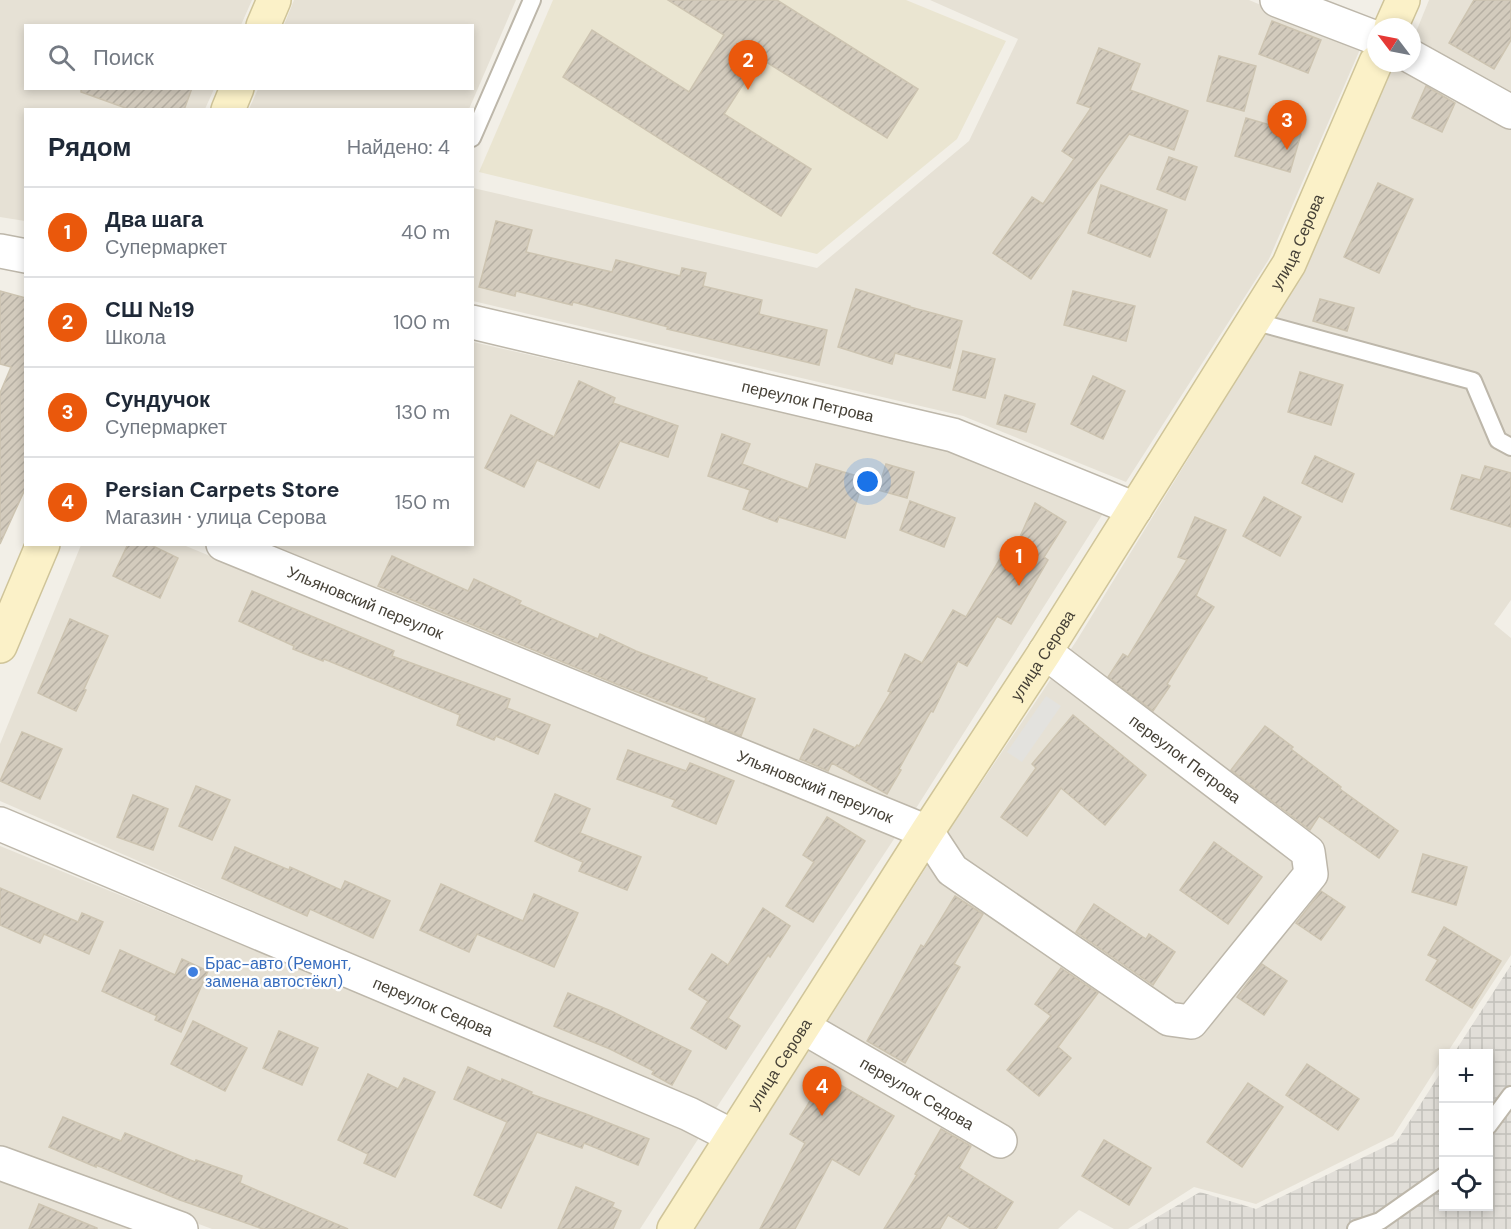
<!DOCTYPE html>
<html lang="ru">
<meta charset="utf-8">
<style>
body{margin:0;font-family:"DM Sans",sans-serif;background:#f6f6f7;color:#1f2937}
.controls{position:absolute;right:18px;bottom:18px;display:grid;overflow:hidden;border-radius:0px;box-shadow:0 3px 9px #0003}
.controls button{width:54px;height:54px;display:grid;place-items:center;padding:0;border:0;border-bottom:2px solid #e0e1e3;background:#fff;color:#1f2937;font:30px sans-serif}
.compass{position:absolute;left:1367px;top:18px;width:54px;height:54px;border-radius:50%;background:#fff;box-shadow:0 3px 9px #0003;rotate:302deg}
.you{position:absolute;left:868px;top:482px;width:21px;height:21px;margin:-15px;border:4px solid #fff;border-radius:50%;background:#1a73e8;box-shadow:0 0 0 9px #1a73e833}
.badge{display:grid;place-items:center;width:39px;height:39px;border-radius:50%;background:#ea580c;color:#fff;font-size:20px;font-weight:700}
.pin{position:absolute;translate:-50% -50px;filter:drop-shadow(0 2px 3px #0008)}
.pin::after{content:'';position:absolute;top:32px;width:21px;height:18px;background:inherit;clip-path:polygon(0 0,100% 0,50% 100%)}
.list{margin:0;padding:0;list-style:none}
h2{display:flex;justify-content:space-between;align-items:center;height:78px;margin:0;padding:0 24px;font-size:26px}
h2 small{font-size:20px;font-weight:400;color:#747a83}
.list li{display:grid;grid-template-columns:39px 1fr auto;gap:18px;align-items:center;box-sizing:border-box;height:90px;padding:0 24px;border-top:2px solid #e0e1e3}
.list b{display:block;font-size:22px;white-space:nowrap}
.list p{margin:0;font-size:20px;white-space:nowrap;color:#747a83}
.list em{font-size:20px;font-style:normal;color:#747a83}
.icon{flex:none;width:33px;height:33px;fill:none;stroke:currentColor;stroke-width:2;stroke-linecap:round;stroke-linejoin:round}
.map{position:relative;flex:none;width:1511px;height:1229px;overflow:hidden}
.search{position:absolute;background:#fff;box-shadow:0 3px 9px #0003;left:24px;top:24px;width:450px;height:66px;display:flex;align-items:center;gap:15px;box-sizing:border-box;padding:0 21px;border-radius:0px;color:#747a83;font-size:22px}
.panel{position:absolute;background:#fff;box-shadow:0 3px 9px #0003;left:24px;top:108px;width:450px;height:438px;border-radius:0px}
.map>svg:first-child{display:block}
</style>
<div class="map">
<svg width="1511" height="1229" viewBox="0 0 1511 1229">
<defs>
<pattern id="industrial-grid" width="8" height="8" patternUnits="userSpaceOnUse" patternTransform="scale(1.5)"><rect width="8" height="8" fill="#e1ded8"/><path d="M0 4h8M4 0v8" fill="none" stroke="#c2c0ba"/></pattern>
<pattern id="building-hatch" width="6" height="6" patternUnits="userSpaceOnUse" patternTransform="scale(1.5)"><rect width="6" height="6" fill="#d3cbbd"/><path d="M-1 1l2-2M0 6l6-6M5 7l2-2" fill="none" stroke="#b6afa3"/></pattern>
</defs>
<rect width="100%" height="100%" fill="#f2efe7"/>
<!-- residential -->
<g fill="#e6e1d5">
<polygon points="0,0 252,0 241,25 26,26 26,88 214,89 205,109 26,110 25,221 0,217"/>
<polygon points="294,0 516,0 469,109 249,109 258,89 472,88 472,26 284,25"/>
<polygon points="930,0 1249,0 1361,47 1269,259 1126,482 963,416 473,301 473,188 817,268 969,141 1018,39"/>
<polygon points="1429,0 1511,0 1511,99 1414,37"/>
<polygon points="1394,63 1405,63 1511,123 1511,600 1494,624 1511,638 1511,955 1447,1053 1444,1054 1443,1058 1393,1136 1256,1204 1194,1187 1128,1229 1114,1229 1079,1210 1058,1229 695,1229 955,822 1077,640 1304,270"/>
<polygon points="473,342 953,451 1102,515 913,813 254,545 472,544"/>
<polygon points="181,544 896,836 715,1110 694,1102 0,801 0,744 81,545"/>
<polygon points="0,846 702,1133 640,1229 212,1229 0,1149"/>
<polygon points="0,1178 142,1229 0,1229"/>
</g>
<!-- industrial -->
<polygon fill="url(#industrial-grid)" points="1511,965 1511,1229 1137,1229 1200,1192 1256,1209 1397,1141 1443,1069 1444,1206 1488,1206 1488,1054 1454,1053"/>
<!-- education -->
<polygon fill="#eae5d1" points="553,0 906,0 1006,41 957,139 817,254 479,172"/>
<!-- parking -->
<polygon fill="#e3e2de" points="1046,696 1061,706 1022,762 1007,752"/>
<!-- building -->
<g fill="url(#building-hatch)" stroke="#cdc4b1" stroke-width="1.5">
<polygon points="668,0 777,0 918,89 887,138 760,58 724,114 811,169 781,216 563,77 592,30 689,92 724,35"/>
<polygon points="1474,0 1511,0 1511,40 1494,69 1449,43"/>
<polygon points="1272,21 1321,40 1308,73 1259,54"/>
<polygon points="1099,48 1140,64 1130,90 1188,111 1174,150 1129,134 1031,279 993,253 1032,197 1043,204 1074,159 1062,151 1091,108 1077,103"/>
<polygon points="1219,56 1256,66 1244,111 1207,101"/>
<polygon points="1426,86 1455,103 1442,132 1412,118"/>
<polygon points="81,88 192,88 184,110 131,110 81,92"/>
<polygon points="1246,118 1301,134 1290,172 1235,156"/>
<polygon points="1169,157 1197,167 1185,200 1157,189"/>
<polygon points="1378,183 1413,199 1379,273 1344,257"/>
<polygon points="1101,185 1167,210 1150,257 1088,233"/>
<polygon points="496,221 532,230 526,252 612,272 616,260 680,276 682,268 706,273 703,286 762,300 759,314 827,330 819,365 667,329 668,327 573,302 572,305 516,291 515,296 479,287"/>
<polygon points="856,289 910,306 910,307 962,321 950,368 895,353 892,364 838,347"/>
<polygon points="0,291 26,298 26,487 0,544 0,393 11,367 0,364"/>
<polygon points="1073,291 1135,306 1126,341 1064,325"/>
<polygon points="1320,299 1354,308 1347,331 1313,321"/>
<polygon points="963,351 995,359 985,398 953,390"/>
<polygon points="1300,372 1343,385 1331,425 1288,412"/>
<polygon points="1093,376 1125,391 1103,439 1071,424"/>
<polygon points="579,381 615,398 613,403 678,426 668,457 620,441 599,488 537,460 524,487 485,468 511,415 554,437"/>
<polygon points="1005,395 1035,404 1026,432 997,424"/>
<polygon points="722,434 750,444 742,464 808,489 816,464 864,478 845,538 779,517 777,522 743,509 750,490 708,476"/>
<polygon points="1315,456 1354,474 1342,502 1302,483"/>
<polygon points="886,464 914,472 907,498 878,490"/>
<polygon points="1485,466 1511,473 1511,527 1451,509 1462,475 1480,480"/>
<polygon points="1264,497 1301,517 1280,556 1243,536"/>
<polygon points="910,501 955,518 944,547 900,530"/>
<polygon points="1035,503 1066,522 1044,557 1048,560 1011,624 997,616 967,666 958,661 933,712 931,711 899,769 901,770 887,794 832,763 828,771 800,759 814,729 855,748 857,745 859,746 891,692 888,691 905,654 922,663 953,610 966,617 1008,545 1015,548"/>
<polygon points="1195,517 1226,530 1196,596 1214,607 1167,684 1170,686 1153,711 1108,677 1123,654 1128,657 1187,560 1178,557"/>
<polygon points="128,544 149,544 178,558 160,598 113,576"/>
<polygon points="392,556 468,591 474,579 521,601 519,604 598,639 600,634 636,651 707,678 706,680 755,699 741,736 705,721 706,718 621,686 378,586"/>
<polygon points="252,591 394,651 392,656 510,699 507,708 550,725 538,754 496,736 494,740 457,725 460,715 324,659 323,661 293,649 294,646 239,621"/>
<polygon points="70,619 108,636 84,689 86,690 76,711 38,693"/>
<polygon points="1073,715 1146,775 1105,825 1061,788 1027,836 1001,817 1036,768 1032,764"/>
<polygon points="1265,726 1293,747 1291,749 1341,787 1340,789 1398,831 1379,858 1319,816 1310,830 1231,770"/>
<polygon points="22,732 62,749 40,799 0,781"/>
<polygon points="628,750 686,771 690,763 734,781 716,824 672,806 675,800 617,779"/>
<polygon points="196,786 230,800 212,840 179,826"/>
<polygon points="555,794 590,809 580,833 641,857 627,890 579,871 583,862 535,841"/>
<polygon points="133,795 168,809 153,850 117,837"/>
<polygon points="827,817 865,841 813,922 786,906 814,862 803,855"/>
<polygon points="1214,842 1262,877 1228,924 1180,890"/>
<polygon points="235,847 289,870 290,867 341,890 345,881 390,901 373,938 310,909 307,916 222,878"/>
<polygon points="1423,854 1467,867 1456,905 1412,892"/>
<polygon points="441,884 523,921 534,894 578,913 554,967 477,934 469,952 420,930"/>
<polygon points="0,888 78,922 82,913 103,922 89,954 44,934 40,943 0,925"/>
<polygon points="1321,891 1345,907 1321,940 1296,923"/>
<polygon points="955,896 983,914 954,964 960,967 905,1063 867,1041 921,945 924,947"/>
<polygon points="1094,904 1146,939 1149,934 1175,952 1153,985 1076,932"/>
<polygon points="763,908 790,926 770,957 768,955 728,1018 740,1026 726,1049 691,1028 708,1001 689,989 712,954 728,965"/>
<polygon points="1444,927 1501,961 1472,1008 1426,980 1438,960 1428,955"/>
<polygon points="120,950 175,975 182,959 208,971 181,1032 155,1020 157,1016 102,991"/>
<polygon points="1262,964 1287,981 1264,1015 1237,997"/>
<polygon points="1061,968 1098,993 1058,1047 1071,1058 1039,1096 1007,1070 1051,1016 1035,1004"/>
<polygon points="568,993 611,1011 691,1051 672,1085 652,1074 654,1071 610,1049 554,1026"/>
<polygon points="193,1021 247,1048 225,1091 171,1064"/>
<polygon points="279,1031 318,1048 302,1085 263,1068"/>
<polygon points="1307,1064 1359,1099 1338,1130 1286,1095"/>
<polygon points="468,1067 501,1082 502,1079 532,1092 531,1094 586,1114 649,1139 638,1165 584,1143 582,1148 537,1132 501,1208 474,1195 507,1122 454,1099"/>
<polygon points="368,1074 398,1089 404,1078 435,1092 395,1177 364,1163 368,1154 338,1140"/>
<polygon points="825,1076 894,1116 859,1175 832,1159 795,1229 760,1229 805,1143 790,1134"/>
<polygon points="1248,1083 1283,1107 1242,1167 1207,1142"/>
<polygon points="63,1117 121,1141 125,1133 195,1162 196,1160 242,1176 240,1183 348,1229 263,1229 180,1200 96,1165 96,1167 49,1147"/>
<polygon points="941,1129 971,1146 959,1168 1013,1202 996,1229 971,1229 948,1215 940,1229 884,1229 917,1175 915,1174"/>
<polygon points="1104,1140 1151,1168 1129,1205 1082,1176"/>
<polygon points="576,1187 614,1203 612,1207 621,1211 613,1229 558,1229"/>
<polygon points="39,1204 97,1228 97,1229 29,1229"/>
</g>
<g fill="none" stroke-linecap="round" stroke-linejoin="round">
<defs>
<g id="lane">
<polyline points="472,138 532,0"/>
<polyline points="1253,321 1473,381 1498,440 1511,447"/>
<polyline points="1488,1126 1511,1095"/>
<polyline points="1356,1229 1380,1221 1444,1176"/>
</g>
<g id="street">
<polyline points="1277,0 1376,38"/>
<polyline points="1412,57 1511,112"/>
<polyline points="0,251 26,256"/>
<path id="s1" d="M472,322L953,435L1135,509"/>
<path id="s2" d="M223,544L927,832L952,870L1169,1019L1191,1022L1311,874L1308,852L1045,652"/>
<path id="s3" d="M0,824L689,1114L732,1136"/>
<path id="s4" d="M803,1027L1000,1141"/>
<polyline points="0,1163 181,1229"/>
</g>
<g id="secondary">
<polyline points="263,26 274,0"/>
<polyline points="1391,27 1403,0"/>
<polyline points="228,110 237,88"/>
<polyline points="0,646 43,544"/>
<path id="s5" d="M674,1229L927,832L1045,652L1289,264L1376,62"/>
</g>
</defs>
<!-- lane casing -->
<use href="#lane" stroke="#bdb7aa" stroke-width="20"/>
<!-- street casing -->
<use href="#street" stroke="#bdb7aa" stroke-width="36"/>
<!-- secondary casing -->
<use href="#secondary" stroke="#cfc499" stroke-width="36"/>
<!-- lane -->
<use href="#lane" stroke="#fff" stroke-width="16"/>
<!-- street -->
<use href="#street" stroke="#fff" stroke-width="33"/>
<!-- secondary -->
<use href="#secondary" stroke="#fbf1c8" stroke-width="33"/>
</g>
<!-- markers -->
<circle fill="#3f7fe0" stroke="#fff" stroke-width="2" cx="193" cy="972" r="6"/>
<g text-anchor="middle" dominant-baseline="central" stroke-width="4.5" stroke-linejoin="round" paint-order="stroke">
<!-- street labels -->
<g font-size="16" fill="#454036" stroke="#fff">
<text stroke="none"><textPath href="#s5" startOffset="1168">улица Серова</textPath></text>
<text stroke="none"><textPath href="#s1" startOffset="345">переулок Петрова</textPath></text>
<text stroke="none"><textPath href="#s2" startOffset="154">Ульяновский переулок</textPath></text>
<text stroke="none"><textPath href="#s5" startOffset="682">улица Серова</textPath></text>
<text transform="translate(1185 759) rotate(37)">переулок Петрова</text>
<text stroke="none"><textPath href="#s2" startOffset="640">Ульяновский переулок</textPath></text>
<text stroke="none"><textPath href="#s3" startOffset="470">переулок Седова</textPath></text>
<text stroke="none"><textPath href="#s5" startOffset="196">улица Серова</textPath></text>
<text stroke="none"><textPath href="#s4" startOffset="132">переулок Седова</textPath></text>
</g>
<!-- shop labels -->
<g font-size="16" fill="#366cbe" stroke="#fff" text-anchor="start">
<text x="205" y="963">Брас-авто (Ремонт,<tspan x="205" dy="18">замена автостёкл)</tspan></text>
</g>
</g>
</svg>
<div class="controls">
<button>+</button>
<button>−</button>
<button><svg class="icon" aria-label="locate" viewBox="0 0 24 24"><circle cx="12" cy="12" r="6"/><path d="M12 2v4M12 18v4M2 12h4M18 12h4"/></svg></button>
</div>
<svg class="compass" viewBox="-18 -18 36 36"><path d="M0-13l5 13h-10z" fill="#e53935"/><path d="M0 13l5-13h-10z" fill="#747a83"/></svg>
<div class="you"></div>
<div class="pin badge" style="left:1019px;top:586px">1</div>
<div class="pin badge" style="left:748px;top:90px">2</div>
<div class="pin badge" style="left:1287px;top:150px">3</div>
<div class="pin badge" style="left:822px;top:1116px">4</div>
<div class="search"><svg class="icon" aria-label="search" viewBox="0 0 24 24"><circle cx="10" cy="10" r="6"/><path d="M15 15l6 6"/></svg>Поиск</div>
<section class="panel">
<h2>Рядом<small>Найдено: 4</small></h2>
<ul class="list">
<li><span class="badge">1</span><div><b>Два шага</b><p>Супермаркет</p></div><em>40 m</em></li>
<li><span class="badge">2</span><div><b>СШ №19</b><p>Школа</p></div><em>100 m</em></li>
<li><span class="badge">3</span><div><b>Сундучок</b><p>Супермаркет</p></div><em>130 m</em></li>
<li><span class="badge">4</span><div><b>Persian Carpets Store</b><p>Магазин · улица Серова</p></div><em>150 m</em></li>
</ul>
</section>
</div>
